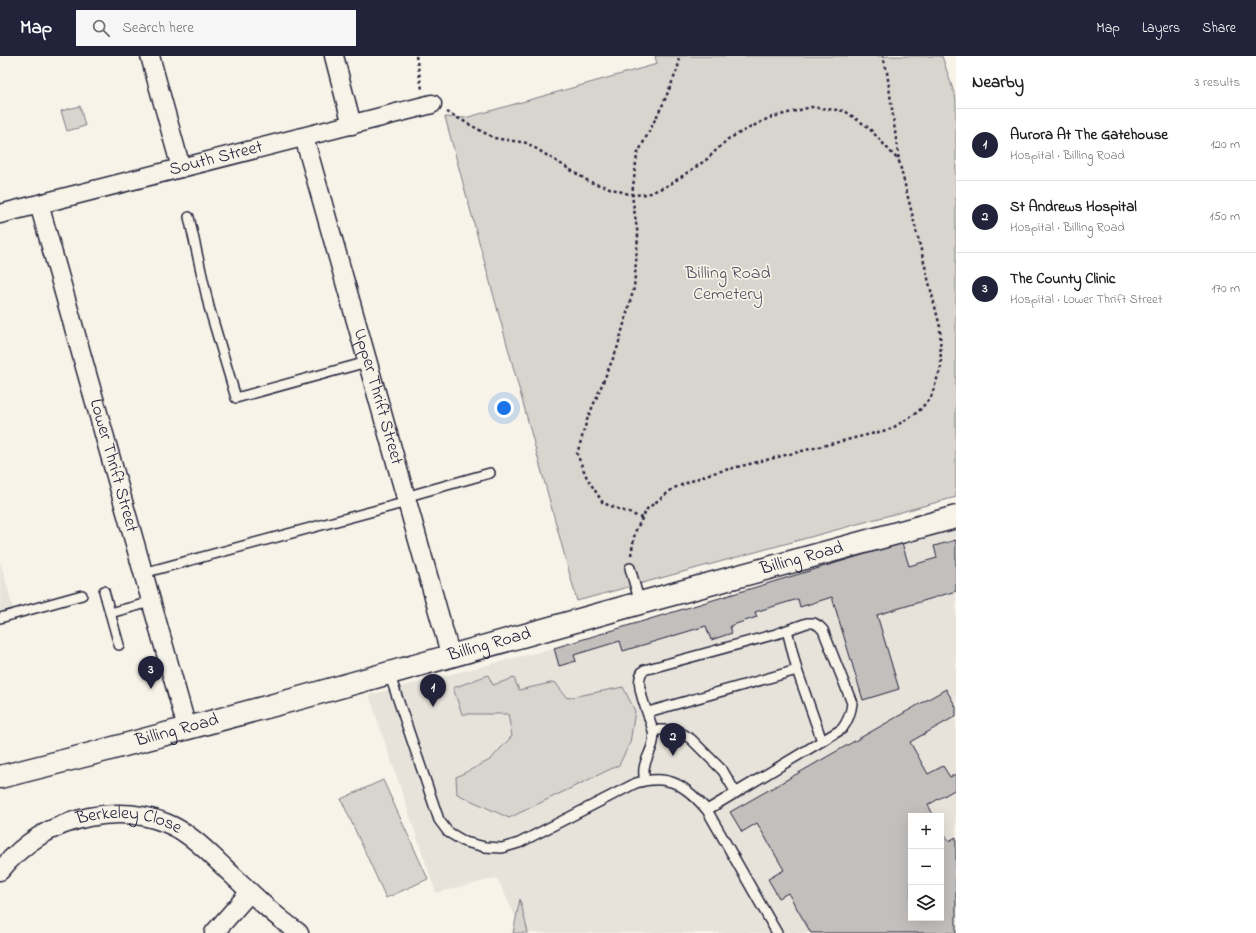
<!DOCTYPE html>
<meta charset="utf-8">
<style>
body{margin:0;font-family:"Indie Flower",sans-serif;background:#f6f6f6;color:#202124}
.controls{position:absolute;right:12px;bottom:12px;display:grid;overflow:hidden;border-radius:0px;box-shadow:0 4px 16px #0002}
.controls button{width:36px;height:36px;display:grid;place-items:center;padding:0;border:0;border-bottom:1px solid #e0e0e0;background:#fff;color:#202124;font:20px sans-serif}
.you{position:absolute;left:504px;top:352px;width:14px;height:14px;margin:-10px;border:3px solid #fff;border-radius:50%;background:#1a73e8;box-shadow:0 0 0 6px #1a73e833}
.badge{display:grid;place-items:center;width:26px;height:26px;border-radius:50%;background:#22223b;color:#fff;font-size:13px;font-weight:700}
.pin{position:absolute;translate:-50% -33px;filter:drop-shadow(0 1px 2px #0008)}
.pin::after{content:'';position:absolute;top:21px;width:14px;height:12px;background:inherit;clip-path:polygon(0 0,100% 0,50% 100%)}
.list{margin:0;padding:0;list-style:none}
h2{display:flex;justify-content:space-between;align-items:center;height:52px;margin:0;padding:0 16px;font-size:17px}
h2 small{font-size:13px;font-weight:400;color:#757577}
.list li{display:grid;grid-template-columns:26px 1fr auto;gap:12px;align-items:center;box-sizing:border-box;height:72px;padding:0 16px;border-top:1px solid #e0e0e0}
.list b{display:block;font-size:15px;white-space:nowrap}
.list p{margin:0;font-size:13px;white-space:nowrap;color:#757577}
.list em{font-size:13px;font-style:normal;color:#757577}
.icon{flex:none;width:22px;height:22px;fill:none;stroke:currentColor;stroke-width:2;stroke-linecap:round;stroke-linejoin:round}
.map{position:relative;flex:none;width:956px;height:877px;overflow:hidden}
header{display:flex;align-items:center;gap:24px;box-sizing:border-box;height:56px;padding:0 20px;background:#22223b;color:#fff}
header strong{font-size:19px}
nav{display:flex;gap:22px;margin-inline-start:auto;font-size:14px}
.search{width:280px;height:36px;background:#f6f6f6;display:flex;align-items:center;gap:10px;box-sizing:border-box;padding:0 14px;border-radius:0px;color:#757577;font-size:15px}
main{display:flex}
aside{flex:1;background:#fff}
.map>svg:first-child{display:block}
</style>
<header>
<strong>Map</strong>
<div class="search"><svg class="icon" aria-label="search" viewBox="0 0 24 24"><circle cx="10" cy="10" r="6"/><path d="M15 15l6 6"/></svg>Search here</div>
<nav><a>Map</a><a>Layers</a><a>Share</a></nav>
</header>
<main>
<div class="map">
<svg width="956" height="877" viewBox="0 0 956 877">
<rect width="100%" height="100%" fill="#f7f3e8"/>
<filter id="ink" filterUnits="userSpaceOnUse"><feTurbulence type="fractalNoise" baseFrequency=".025" numOctaves="2"/><feDisplacementMap in="SourceGraphic" scale="8" xChannelSelector="R" yChannelSelector="G"/><feConvolveMatrix kernelMatrix="1 2 1 2 8 2 1 2 1" color-interpolation-filters="sRGB"/></filter>
<g filter="url(#ink)">
<!-- built -->
<g fill="#e7e3db" fill-rule="evenodd">
<path d="M956,473V877H523L497,822L436,837L369,639L554,592L902,487ZM911,760H941V862H911Z"/>
<polygon points="0,504 13,552 0,555"/>
</g>
<!-- green -->
<g fill="#d8d5cf" stroke="#7d7c85">
<polygon points="655,0 942,0 956,43 956,441 577,545 445,61 465,62 657,8"/>
<polygon points="80,50 85,70 67,75 61,55"/>
<polygon points="488,619 493,629 514,622 519,634 555,626 567,642 623,631 635,655 630,687 619,709 509,762 457,738 456,721 490,704 512,680 508,658 462,658 453,632"/>
<polygon points="383,724 428,823 386,842 341,743"/>
<polygon points="520,843 528,877 513,877"/>
</g>
<!-- building -->
<g fill="#c2bfbd" stroke="#22223b">
<polygon points="956,484 956,535 877,559 899,633 863,644 832,541 800,551 798,543 755,556 757,561 730,570 732,577 711,584 706,570 623,595 620,585 574,599 576,605 559,610 554,592 902,487 909,510 937,502 934,490"/>
<polygon points="946,633 956,651 956,660 910,686 928,718 943,710 950,721 956,718 956,733 928,749 934,760 911,760 911,862 941,862 941,772 949,785 956,781 956,877 811,877 788,837 779,842 768,823 784,814 757,767 742,776 730,756"/>
</g>
<g fill="none" stroke-linecap="round" stroke-linejoin="round">
<defs>
<g id="lane">
<polyline points="189,161 209,251 236,342 367,306"/>
<polyline points="405,441 490,417"/>
<polyline points="630,512 640,547"/>
<polyline points="143,517 407,446"/>
<polyline points="104,535 119,589"/>
<polyline points="110,557 151,546"/>
<polyline points="0,562 82,539"/>
<polyline points="787,574 797,614 822,685"/>
<path d="M389,617L439,764L448,776L465,786L485,791L502,792L519,787L636,727C669,717 686,730 707,754L777,877"/>
<polyline points="648,656 797,614"/>
<polyline points="653,674 667,674 680,676 691,683 723,715 736,737"/>
<path d="M645,724C639,705 657,694 653,675C650,659 631,626 644,614L776,578L807,567H814L819,570L823,574L852,647C851,657 848,665 842,673L707,754"/>
</g>
<g id="street">
<polyline points="150,0 181,112"/>
<polyline points="334,0 352,69"/>
<path id="s1" d="M304,81L451,601"/>
<path id="s2" d="M39,148L187,672"/>
<path id="s3" d="M0,158L432,48"/>
<path id="s4" d="M0,815C24,786 51,769 89,761C114,756 142,757 166,767C189,776 208,796 226,813C249,835 272,858 299,877"/>
<polyline points="214,877 250,836"/>
</g>
<g id="secondary">
<path id="s5" d="M0,721L91,698L300,642L640,547L956,461"/>
</g>
</defs>
<!-- lane casing -->
<use href="#lane" stroke="#22223b" stroke-width="12"/>
<!-- street casing -->
<use href="#street" stroke="#22223b" stroke-width="21"/>
<!-- secondary casing -->
<use href="#secondary" stroke="#22223b" stroke-width="25"/>
<!-- path -->
<g stroke="#22223b" stroke-width="2.5" stroke-dasharray="3 3" stroke-linecap="butt">
<polyline points="416,0 422,33"/>
<polyline points="447,56 494,82 527,87 590,126 632,139 648,138 669,129 706,104 728,83 769,62 811,51 845,55 869,72 899,105"/>
<polyline points="642,462 603,447 587,422 577,398 587,364 617,293 634,232 638,180 632,139 637,99 663,48 678,12 679,0"/>
<polyline points="631,499 635,476 647,453 674,432 709,418 891,373 918,356 931,341 941,311 940,271 899,105 887,16 883,0"/>
</g>
<!-- lane -->
<use href="#lane" stroke="#f7f3e8" stroke-width="9"/>
<!-- street -->
<use href="#street" stroke="#f7f3e8" stroke-width="18"/>
<!-- secondary -->
<use href="#secondary" stroke="#f7f3e8" stroke-width="22"/>
</g>
</g>
<g text-anchor="middle" dominant-baseline="central" stroke-width="3.5" stroke-linejoin="round" paint-order="stroke">
<!-- street labels -->
<g font-size="18" fill="#22223b" stroke="#f7f3e8">
<text stroke="none"><textPath href="#s3" startOffset="223">South Street</textPath></text>
<text stroke="none"><textPath href="#s1" startOffset="270">Upper Thrift Street</textPath></text>
<text stroke="none"><textPath href="#s2" startOffset="272">Lower Thrift Street</textPath></text>
<text stroke="none"><textPath href="#s5" startOffset="831">Billing Road</textPath></text>
<text stroke="none"><textPath href="#s5" startOffset="507">Billing Road</textPath></text>
<text stroke="none"><textPath href="#s5" startOffset="183">Billing Road</textPath></text>
<text stroke="none"><textPath href="#s4" startOffset="147">Berkeley Close</textPath></text>
</g>
<!-- park labels -->
<g font-size="18" fill="#504f60" stroke="#f7f3e8">
<text x="728" y="218">Billing Road<tspan x="728" dy="21">Cemetery</tspan></text>
</g>
</g>
</svg>
<div class="controls">
<button>+</button>
<button>−</button>
<button><svg class="icon" aria-label="layers" viewBox="0 0 24 24"><path d="M12 4l9 5-9 5-9-5zM3 14l9 5 9-5"/></svg></button>
</div>
<div class="you"></div>
<div class="pin badge" style="left:433px;top:651px">1</div>
<div class="pin badge" style="left:673px;top:700px">2</div>
<div class="pin badge" style="left:151px;top:633px">3</div>
</div>
<aside>
<h2>Nearby<small>3 results</small></h2>
<ul class="list">
<li><span class="badge">1</span><div><b>Aurora At The Gatehouse</b><p>Hospital · Billing Road</p></div><em>120 m</em></li>
<li><span class="badge">2</span><div><b>St Andrews Hospital</b><p>Hospital · Billing Road</p></div><em>150 m</em></li>
<li><span class="badge">3</span><div><b>The County Clinic</b><p>Hospital · Lower Thrift Street</p></div><em>170 m</em></li>
</ul>
</aside>
</main>
